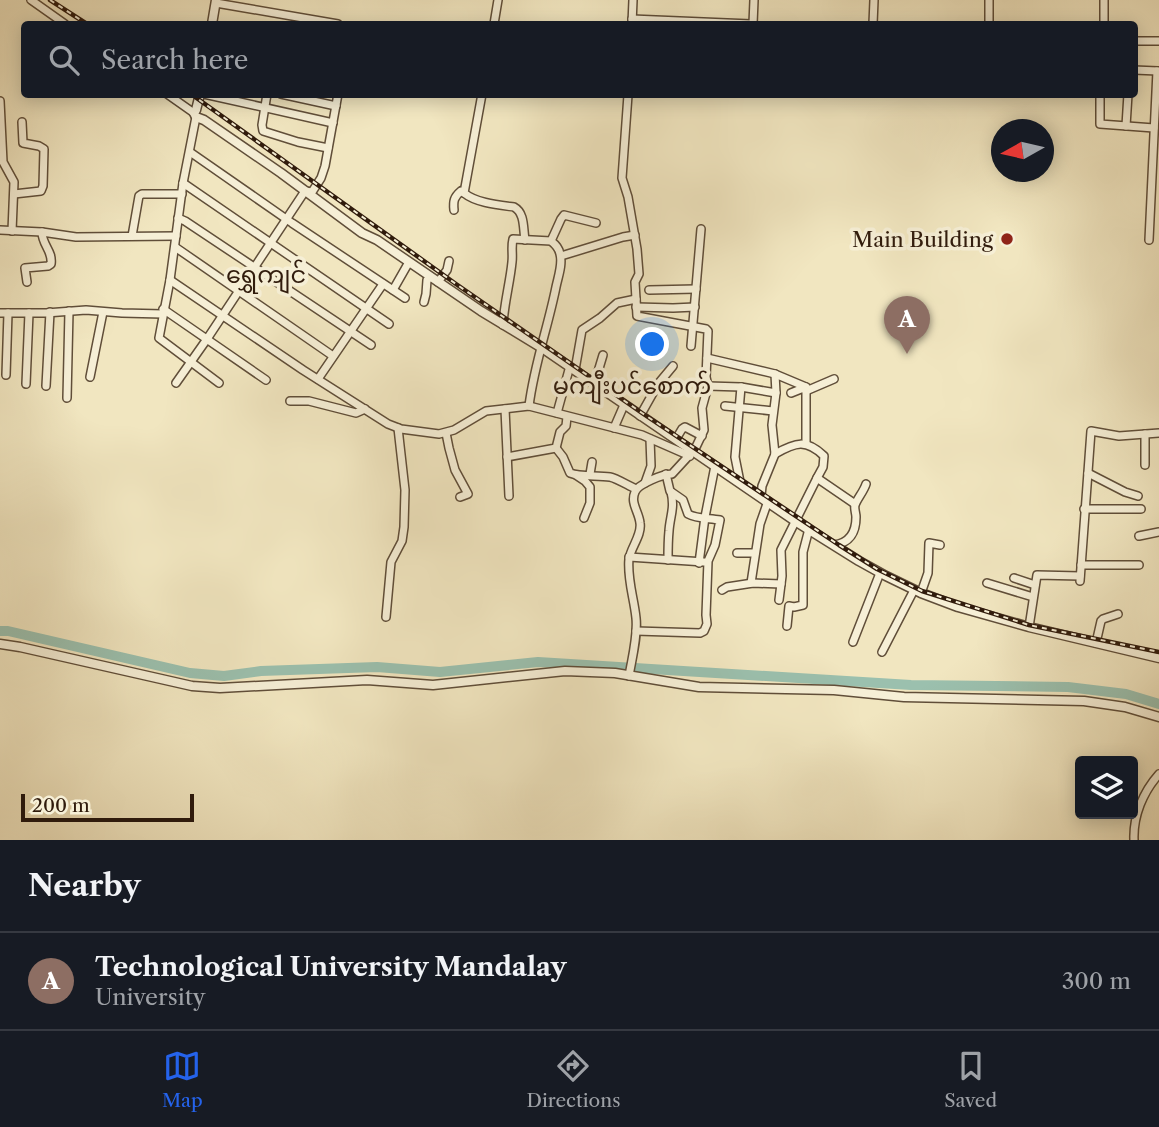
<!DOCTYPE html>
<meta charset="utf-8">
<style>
body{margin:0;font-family:"Libre Caslon Text","Noto Sans Myanmar",serif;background:#20242c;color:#f1f3f6}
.controls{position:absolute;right:21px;bottom:21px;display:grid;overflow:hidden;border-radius:7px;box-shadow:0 4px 18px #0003}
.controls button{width:63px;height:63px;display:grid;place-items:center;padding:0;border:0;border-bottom:2px solid #363941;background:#171b24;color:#f1f3f6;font:35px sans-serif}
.compass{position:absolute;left:991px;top:119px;width:63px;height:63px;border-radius:50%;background:#171b24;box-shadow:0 4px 18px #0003;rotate:262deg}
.scale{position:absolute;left:21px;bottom:18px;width:173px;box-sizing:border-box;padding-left:7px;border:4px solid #301b0c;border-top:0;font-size:19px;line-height:24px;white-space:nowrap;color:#301b0c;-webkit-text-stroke:5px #f6efd6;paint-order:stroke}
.you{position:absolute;left:653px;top:345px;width:24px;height:24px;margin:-18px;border:5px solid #fff;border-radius:50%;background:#1a73e8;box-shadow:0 0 0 10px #1a73e833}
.badge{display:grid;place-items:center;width:46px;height:46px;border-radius:50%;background:#2563eb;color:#fff;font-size:23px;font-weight:700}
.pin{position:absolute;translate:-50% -58px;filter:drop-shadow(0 2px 4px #0008)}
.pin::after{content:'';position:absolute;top:37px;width:24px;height:21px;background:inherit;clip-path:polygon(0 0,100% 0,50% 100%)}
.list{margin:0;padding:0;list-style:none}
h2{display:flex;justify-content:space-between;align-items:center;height:91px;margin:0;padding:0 28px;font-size:30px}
h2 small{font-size:23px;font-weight:400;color:#9ea1a6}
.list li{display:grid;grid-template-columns:46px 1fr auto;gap:21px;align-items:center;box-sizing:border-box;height:98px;padding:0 28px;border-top:2px solid #363941}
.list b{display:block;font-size:26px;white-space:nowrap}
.list p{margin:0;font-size:23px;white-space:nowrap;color:#9ea1a6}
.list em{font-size:23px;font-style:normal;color:#9ea1a6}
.icon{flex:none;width:38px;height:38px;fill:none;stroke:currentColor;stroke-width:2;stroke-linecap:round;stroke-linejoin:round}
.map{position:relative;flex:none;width:1159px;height:840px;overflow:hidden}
.search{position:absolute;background:#171b24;box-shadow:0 4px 18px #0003;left:21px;right:21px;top:21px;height:77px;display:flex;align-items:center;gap:18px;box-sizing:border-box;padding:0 24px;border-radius:7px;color:#9ea1a6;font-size:26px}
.sheet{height:189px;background:#171b24}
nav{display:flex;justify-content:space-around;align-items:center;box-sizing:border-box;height:98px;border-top:2px solid #363941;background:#171b24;font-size:19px;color:#9ea1a6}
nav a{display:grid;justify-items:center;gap:4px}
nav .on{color:#2563eb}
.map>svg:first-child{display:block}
</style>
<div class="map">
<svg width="1159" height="840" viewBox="0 0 1159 840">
<rect width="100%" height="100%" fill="#f1e6c0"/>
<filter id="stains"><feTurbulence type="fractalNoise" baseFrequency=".00286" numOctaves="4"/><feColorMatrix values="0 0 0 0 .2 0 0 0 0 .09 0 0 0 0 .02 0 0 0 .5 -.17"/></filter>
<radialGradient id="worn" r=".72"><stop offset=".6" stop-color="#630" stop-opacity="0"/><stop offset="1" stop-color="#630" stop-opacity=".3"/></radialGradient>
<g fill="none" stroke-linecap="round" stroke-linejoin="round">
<!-- river -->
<polyline stroke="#9bc0ae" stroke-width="10" points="0,631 8,631 190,673 224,676 261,671 377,667 440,672 538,662 911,685 1068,687 1126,694 1159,704"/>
<defs>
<g id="minor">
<polyline points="31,0 65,24"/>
<polyline points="216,3 338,24"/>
<polyline points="632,19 751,24"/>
<polyline points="494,24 498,0"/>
<polyline points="632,24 633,0"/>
<polyline points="753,24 754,0"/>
<polyline points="873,24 874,0"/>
<polyline points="989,24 989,0"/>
<polyline points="1104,24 1104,0"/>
<polyline points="1134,41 1159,41"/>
<polyline points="1134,70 1158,71"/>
<polyline points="167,94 194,113"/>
<polyline points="204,94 333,123"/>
<polyline points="267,94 262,125 263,131 298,142 328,148"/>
<polyline points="281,94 336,106"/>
<path d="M482,94L464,193C476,203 499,205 514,207C525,213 523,228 525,240"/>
<polyline points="1100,94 1100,124 1154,128"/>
<path d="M628,95L622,178L628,197L637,249L639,274L635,282L637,316L706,329L708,331L706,377L708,386L702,408L704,430L695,449L672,474C663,474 638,484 635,492C630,503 639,512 640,523C642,535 631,547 629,559C627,579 634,598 636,618C638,636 632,658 629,676"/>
<polyline points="0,101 3,162 14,182 12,231"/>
<polyline points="196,117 183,183 170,280 159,338 219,383"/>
<polyline points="1126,126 1128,94"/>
<polyline points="190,152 292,223 405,298"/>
<polyline points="183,183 389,324"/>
<polyline points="14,194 41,191 43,186 44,149 39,146 23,143 22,122"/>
<path d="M454,210C453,201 454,197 461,191L464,193"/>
<polyline points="178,218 185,221 371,345"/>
<polyline points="0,230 42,232 76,237 176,236"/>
<polyline points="132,236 139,196 142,194 182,194"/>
<polyline points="1149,240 1157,71"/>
<polyline points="551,241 561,219 564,215 596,223"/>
<polyline points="175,247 333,356"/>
<polyline points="561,256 623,237 635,235"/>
<polyline points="170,280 303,370 388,424 401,429 439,434 454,430 486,411 529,406 642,435 690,456"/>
<path d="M27,282L25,268L48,266L51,264C53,251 42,245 42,232"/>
<polyline points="438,282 447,270 449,261"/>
<polyline points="393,290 409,262"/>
<polyline points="649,290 696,289"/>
<polyline points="424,302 426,294 427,280 431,277"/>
<polyline points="636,307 673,308 695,307"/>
<polyline points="163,309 266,380"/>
<polyline points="0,313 46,313 86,310 122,313 163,314"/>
<path d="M503,325C504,303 510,283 512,262C513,254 511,247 513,239L551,241C556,245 559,248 560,254C563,264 558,277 556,287C548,327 534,365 529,406"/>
<polyline points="691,346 701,229"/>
<polyline points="707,358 775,374 806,387"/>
<polyline points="575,370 582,330 600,318 617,303 636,299"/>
<polyline points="6,375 8,313"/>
<polyline points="90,377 103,312"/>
<polyline points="318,379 383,284"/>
<polyline points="176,383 207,339 305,191 312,192 321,178 325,166 338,94"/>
<polyline points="26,384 29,313"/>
<polyline points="594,385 603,355"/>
<polyline points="46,386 50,312"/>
<polyline points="708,386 741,387 776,393"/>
<polyline points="791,393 806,387 806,391 834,379"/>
<polyline points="67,398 69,311"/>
<polyline points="290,401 309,401 356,413 365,409"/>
<polyline points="725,406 773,411"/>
<polyline points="505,409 509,496"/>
<polyline points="557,413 570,366"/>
<polyline points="640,416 658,384 673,366"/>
<polyline points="614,428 624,405"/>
<polyline points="446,433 449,448 455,470 468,494 460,497"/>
<polyline points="676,439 682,429 685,427 702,436"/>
<polyline points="806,444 806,391"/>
<path d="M556,448L563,457L570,473C580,477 598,475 610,477C616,478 629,486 636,489"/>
<path d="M775,454C796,442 806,439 824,456L823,467L817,478"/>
<polyline points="507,457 556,448 560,432 566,426 567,417"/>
<polyline points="1145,465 1145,434"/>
<polyline points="1088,473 1125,492 1138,496"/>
<polyline points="590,474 592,462"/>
<polyline points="576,475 585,481 590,487 590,503 584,518"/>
<polyline points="740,482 735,457 741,387"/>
<polyline points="645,483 651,466 650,439"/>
<polyline points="761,496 762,486 775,454 772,425 776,393 775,374"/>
<polyline points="1084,509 1141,509"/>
<polyline points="1139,536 1159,532"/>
<path d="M834,545C850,543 856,532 856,517C856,513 854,509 855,505C857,499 864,491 866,484"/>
<polyline points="737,553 755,553"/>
<polyline points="629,557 704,562"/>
<path d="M668,560C668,551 668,541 669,531C670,516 675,508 671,492"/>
<polyline points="699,563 705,517 715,466"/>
<polyline points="1081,565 1139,565"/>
<polyline points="1014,578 1035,585"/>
<polyline points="1080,581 1091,431 1119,436 1159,433"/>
<polyline points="751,583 760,524 768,501"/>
<polyline points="987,583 1033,597"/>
<polyline points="722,590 727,587 753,583 781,584"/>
<polyline points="921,593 928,573 929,543 940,545"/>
<polyline points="779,600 782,576 781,550 817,478 855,504"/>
<polyline points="386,617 391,562 402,541 404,527 405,490 398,428"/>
<polyline points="787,626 789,606 794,607 803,605 803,552 809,529"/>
<polyline points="1029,627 1037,575 1080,576"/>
<path d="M636,631L700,633L704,631L707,624L706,615L708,561L715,545L720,520C709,518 697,519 688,514L683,500L670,491L666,474"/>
<polyline points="853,642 880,573"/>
<polyline points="1096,643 1101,621 1103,619 1118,614"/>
<polyline points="882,652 914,590"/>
<path d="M1134,840C1133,816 1143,792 1159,774"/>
</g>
<g id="tertiary">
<polyline points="212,24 216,0"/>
<polyline points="200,94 196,110 194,113 196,117 204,120 281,173 362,233 377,240 481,311 542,348 795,521 859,561 886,576 921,593 958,607 1029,627 1159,658"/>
<polyline points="0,644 20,647 192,686 220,688 367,680 433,685 565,671 615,673 699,687 834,690 904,697 1084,701 1125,707 1159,717"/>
</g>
</defs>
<!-- minor casing -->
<use href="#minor" stroke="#604e39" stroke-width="10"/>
<!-- tertiary casing -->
<use href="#tertiary" stroke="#604e39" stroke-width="11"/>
<!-- minor -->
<use href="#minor" stroke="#f6efd6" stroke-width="7"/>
<!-- tertiary -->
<use href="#tertiary" stroke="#f6efd6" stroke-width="8"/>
<defs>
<g id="rail">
<polyline points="50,0 87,24"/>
<polyline points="191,94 456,284 642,413 839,545 877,569 922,591 1029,625 1159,652"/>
</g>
</defs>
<!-- rail casing -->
<use href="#rail" stroke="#301b0c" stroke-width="4.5"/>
<!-- rail -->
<use href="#rail" stroke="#f6efd6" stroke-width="2" stroke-dasharray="5" stroke-linecap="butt"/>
</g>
<!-- markers -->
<circle fill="#8f2418" stroke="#f6efd6" stroke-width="2.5" cx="1007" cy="239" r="7"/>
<g text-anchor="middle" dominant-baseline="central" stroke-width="7" stroke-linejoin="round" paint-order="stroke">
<!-- poi labels -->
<g font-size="21" fill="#301b0c" stroke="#f6efd6" text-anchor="end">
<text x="993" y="239">Main Building</text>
</g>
<!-- quarter labels -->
<g font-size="24" fill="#301b0c" stroke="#f6efd6">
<text x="266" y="274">ရွှေကျင်</text>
<text x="632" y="385">မကျီးပင်စောက်</text>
</g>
</g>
<rect width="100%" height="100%" filter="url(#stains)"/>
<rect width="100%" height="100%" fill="url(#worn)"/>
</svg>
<div class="controls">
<button><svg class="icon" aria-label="layers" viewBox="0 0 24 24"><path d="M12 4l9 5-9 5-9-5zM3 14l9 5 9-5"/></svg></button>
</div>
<svg class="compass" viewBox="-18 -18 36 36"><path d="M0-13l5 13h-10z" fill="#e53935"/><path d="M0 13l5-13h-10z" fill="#9ea1a6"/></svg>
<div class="scale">200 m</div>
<div class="you"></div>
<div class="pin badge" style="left:907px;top:354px;background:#8d6e63">A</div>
<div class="search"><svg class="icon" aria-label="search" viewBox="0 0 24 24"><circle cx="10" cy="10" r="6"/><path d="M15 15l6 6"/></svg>Search here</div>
</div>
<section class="sheet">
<h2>Nearby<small></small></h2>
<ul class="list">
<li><span class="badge" style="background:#8d6e63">A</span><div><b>Technological University Mandalay</b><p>University</p></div><em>300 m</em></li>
</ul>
</section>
<nav>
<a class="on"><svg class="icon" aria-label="map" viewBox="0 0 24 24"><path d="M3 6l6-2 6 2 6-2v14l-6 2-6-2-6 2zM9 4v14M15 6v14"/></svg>Map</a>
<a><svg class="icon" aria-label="directions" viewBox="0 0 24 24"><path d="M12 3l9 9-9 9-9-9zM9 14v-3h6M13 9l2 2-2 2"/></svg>Directions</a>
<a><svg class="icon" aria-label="saved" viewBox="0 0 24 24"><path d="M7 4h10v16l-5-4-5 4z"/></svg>Saved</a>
</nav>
